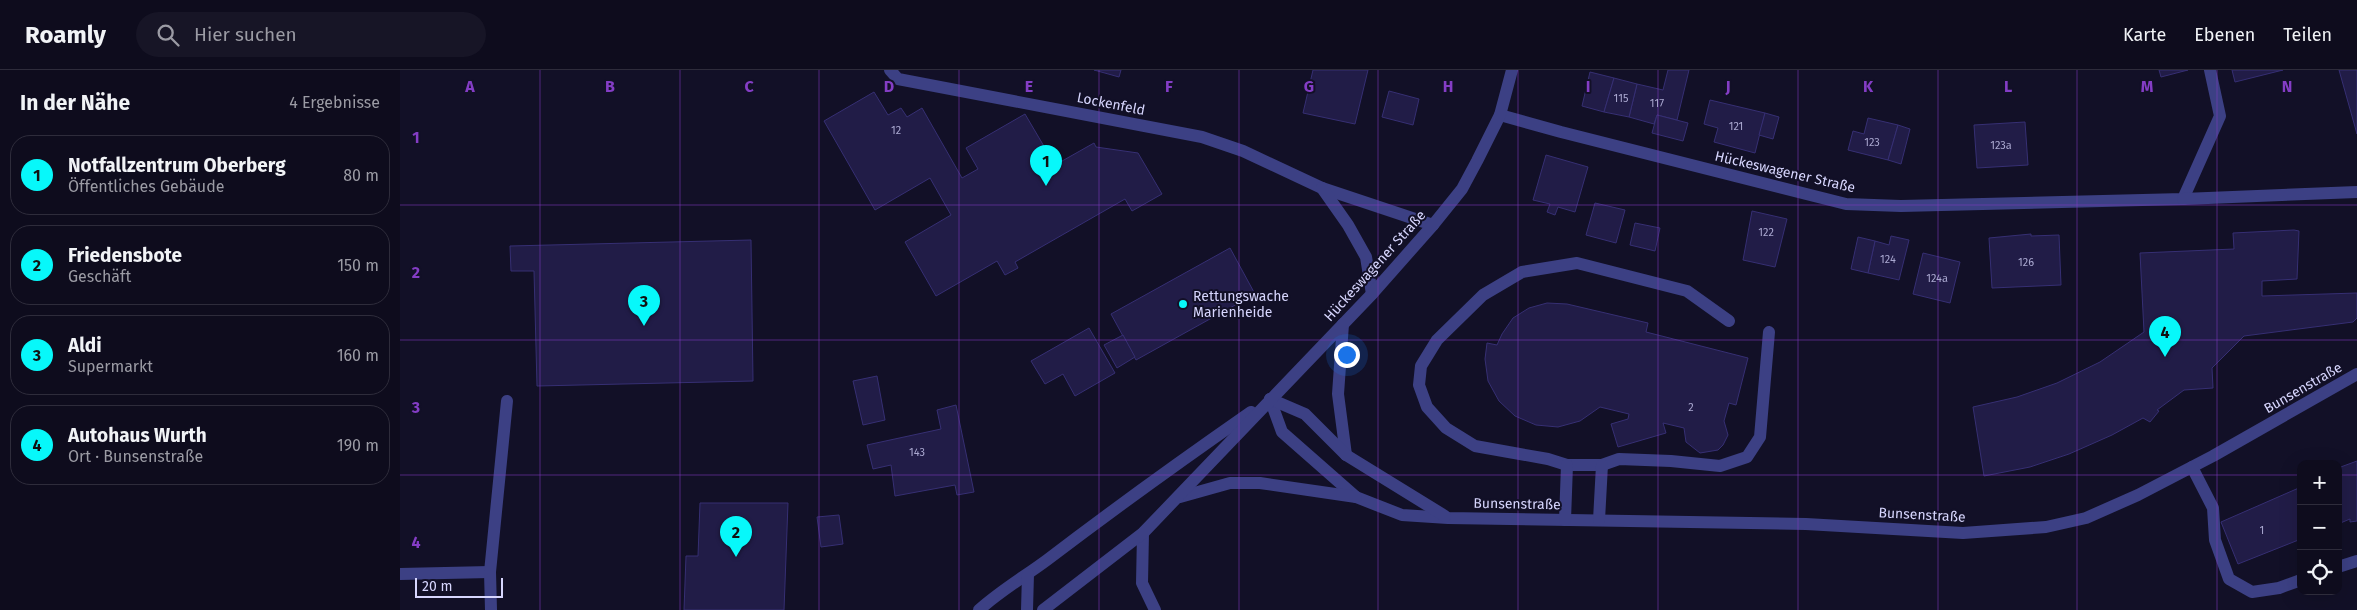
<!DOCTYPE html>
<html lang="de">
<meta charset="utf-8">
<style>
body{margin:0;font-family:"Fira Sans",sans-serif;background:#171526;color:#f1f3f6}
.controls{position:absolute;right:15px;bottom:15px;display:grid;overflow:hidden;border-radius:10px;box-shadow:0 5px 20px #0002}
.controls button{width:45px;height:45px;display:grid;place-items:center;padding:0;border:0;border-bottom:1px solid #2e2c3b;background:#0e0c1d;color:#f1f3f6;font:25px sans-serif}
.scale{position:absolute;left:15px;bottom:12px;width:88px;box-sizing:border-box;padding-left:5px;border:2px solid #d7d6fe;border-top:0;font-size:14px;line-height:18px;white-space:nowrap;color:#d7d6fe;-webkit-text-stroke:4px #121027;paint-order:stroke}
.you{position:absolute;left:946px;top:284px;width:18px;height:18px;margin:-12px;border:4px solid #fff;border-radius:50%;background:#1a73e8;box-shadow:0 0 0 8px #1a73e833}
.badge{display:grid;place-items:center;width:32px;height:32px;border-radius:50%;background:#07f8fa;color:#111;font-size:16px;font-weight:700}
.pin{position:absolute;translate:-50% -41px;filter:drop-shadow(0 1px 2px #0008)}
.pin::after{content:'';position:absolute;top:26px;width:18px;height:15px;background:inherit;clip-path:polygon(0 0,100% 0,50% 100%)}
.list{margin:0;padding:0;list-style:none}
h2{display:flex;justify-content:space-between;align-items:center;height:65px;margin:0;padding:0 20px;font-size:21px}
h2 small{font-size:16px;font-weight:400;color:#9b9ba4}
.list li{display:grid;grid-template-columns:32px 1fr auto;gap:15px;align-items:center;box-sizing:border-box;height:80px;margin:0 10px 10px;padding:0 10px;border:1px solid #2e2c3b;border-radius:20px}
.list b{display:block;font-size:19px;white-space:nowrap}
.list p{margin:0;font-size:16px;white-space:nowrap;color:#9b9ba4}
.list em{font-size:16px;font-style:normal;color:#9b9ba4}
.icon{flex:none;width:28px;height:28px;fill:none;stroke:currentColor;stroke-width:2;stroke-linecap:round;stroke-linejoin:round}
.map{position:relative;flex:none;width:1957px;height:540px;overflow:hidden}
header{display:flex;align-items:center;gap:30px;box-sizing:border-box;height:70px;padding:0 25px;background:#0e0c1d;border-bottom:1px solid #2e2c3b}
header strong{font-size:24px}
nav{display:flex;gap:28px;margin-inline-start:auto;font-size:18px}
.search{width:350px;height:45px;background:#171526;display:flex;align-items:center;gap:12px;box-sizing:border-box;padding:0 18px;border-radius:28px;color:#9b9ba4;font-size:19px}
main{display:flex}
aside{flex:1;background:#0e0c1d}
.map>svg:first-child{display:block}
</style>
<header>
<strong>Roamly</strong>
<div class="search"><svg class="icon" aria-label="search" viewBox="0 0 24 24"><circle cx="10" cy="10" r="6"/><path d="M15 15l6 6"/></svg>Hier suchen</div>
<nav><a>Karte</a><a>Ebenen</a><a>Teilen</a></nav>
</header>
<main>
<aside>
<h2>In der Nähe<small>4 Ergebnisse</small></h2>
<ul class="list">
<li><span class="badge">1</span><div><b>Notfallzentrum Oberberg</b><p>Öffentliches Gebäude</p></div><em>80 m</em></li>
<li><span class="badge">2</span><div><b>Friedensbote</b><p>Geschäft</p></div><em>150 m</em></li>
<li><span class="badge">3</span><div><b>Aldi</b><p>Supermarkt</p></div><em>160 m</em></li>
<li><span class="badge">4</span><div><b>Autohaus Wurth</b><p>Ort · Bunsenstraße</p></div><em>190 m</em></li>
</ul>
</aside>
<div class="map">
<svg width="1957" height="540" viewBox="0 0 1957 540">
<rect width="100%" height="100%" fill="#121027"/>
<!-- building -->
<g fill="#211c47" stroke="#362f73">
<polygon points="694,0 721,0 719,7"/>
<polygon points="913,0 968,0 955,54 903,43"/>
<polygon points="1268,0 1289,0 1277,50 1257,45 1254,54 1229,47 1237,14 1263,20"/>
<polygon points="1759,0 1788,0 1761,7"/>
<polygon points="1832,0 1883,0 1835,12"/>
<polygon points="1939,0 1957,0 1957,64"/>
<polygon points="1190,2 1214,8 1204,42 1182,36"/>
<polygon points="1214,8 1237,14 1229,47 1204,42"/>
<polygon points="989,21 1019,29 1013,55 982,47"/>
<polygon points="474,22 488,45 501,38 507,47 522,38 562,108 578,99 566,78 625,44 655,95 694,73 696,77 738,83 762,124 732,141 725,129 615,192 618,198 605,205 597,191 536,226 505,172 551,145 530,108 475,140 424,51"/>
<polygon points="1310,30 1365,43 1355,83 1314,72 1318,58 1304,54"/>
<polygon points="1365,43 1379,47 1373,69 1359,65"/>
<polygon points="1257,45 1288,53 1283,71 1252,63"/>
<polygon points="1468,48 1498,55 1488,90 1448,80 1453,61 1464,64"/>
<polygon points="1625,52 1628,95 1577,98 1574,55"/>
<polygon points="1498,55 1510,59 1501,94 1488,90"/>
<polygon points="1146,85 1188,97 1175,142 1158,137 1155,145 1147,142 1150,134 1133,130"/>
<polygon points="1195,133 1225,140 1216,173 1186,165"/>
<polygon points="1352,141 1387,149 1375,197 1343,190"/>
<polygon points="1235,153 1260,158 1255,181 1230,175"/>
<polygon points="1894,160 1899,161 1897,209 1862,211 1862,226 1957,223 1957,248 1953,252 1844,266 1812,298 1813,318 1784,320 1757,340 1759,341 1750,352 1743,348 1712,365 1669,384 1630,397 1584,406 1573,337 1617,327 1657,313 1700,292 1744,262 1740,183 1834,179 1833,163"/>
<polygon points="1631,164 1631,166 1659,165 1661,215 1592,218 1589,168"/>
<polygon points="1491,166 1509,170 1499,210 1468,203 1475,171 1489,175"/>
<polygon points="1458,167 1475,171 1468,203 1451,199"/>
<polygon points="351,170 353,311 137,316 134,201 111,201 110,176"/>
<polygon points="830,178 855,224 736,290 711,244"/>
<polygon points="1523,183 1560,192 1550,233 1513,224"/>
<polygon points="1147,233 1167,234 1248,253 1246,262 1348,288 1336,335 1329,333 1324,351 1328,365 1323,375 1318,380 1300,383 1286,372 1284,358 1263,353 1266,363 1218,377 1211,354 1228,349 1229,344 1200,337 1180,351 1158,357 1136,355 1115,346 1099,331 1088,311 1085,289 1087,273 1097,275 1102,264 1113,248 1129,238"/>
<polygon points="689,258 715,303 675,326 663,304 645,314 631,291"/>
<polygon points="723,265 735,287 717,298 704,275"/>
<polygon points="477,306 485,350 463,355 453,311"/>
<polygon points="556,335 574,422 557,425 555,415 495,426 491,395 473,399 467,375 541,359 537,340"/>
<polygon points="1957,391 1957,451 1950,452 1950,449 1938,454 1938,398"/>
<polygon points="1901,417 1901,469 1838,494 1821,452"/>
<polygon points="300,433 388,433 384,540 284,540 286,486 298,486"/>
<polygon points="439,445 443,474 421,477 417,447"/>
</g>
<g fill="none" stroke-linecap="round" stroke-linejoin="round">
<!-- minor -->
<g stroke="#3c4084" stroke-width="12">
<polyline points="490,0 498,9 802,67 843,81 922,118 1033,155"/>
<polyline points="1100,45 1161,62 1446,134 1501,136 1783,129 1820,46 1810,0"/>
<polyline points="922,118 948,155 966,187 972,224"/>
<polyline points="1783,129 1957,122"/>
<polyline points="1329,251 1287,221 1177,193 1122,202 1083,225 1037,270 1021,296 1019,315 1027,337 1046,358 1075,376 1148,389 1167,395 1202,395 1219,389 1271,391 1320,396 1347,387 1360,367 1369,262"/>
<polyline points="943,254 938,324 946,385"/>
<polyline points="870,329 882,362 956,427 1002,445 1048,448 1406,454 1563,463 1646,457 1686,448 1738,425 1813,386 1957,304"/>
<polyline points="870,329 905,344 946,385 1045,446"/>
<polyline points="1792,397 1813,438 1815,470 1829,509 1852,522 1879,518 1901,510"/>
<polyline points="780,427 830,413 860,413 956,427"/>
<polyline points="1165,450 1167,395"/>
<polyline points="1199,450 1202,395"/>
<polyline points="743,463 742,513 755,540"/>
<polyline points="1938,497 1957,491"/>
<polyline points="0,504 90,502"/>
<polyline points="91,540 90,502 107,331"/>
<path d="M579,540C600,521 624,507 647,490C714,439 782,390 851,342"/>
<polyline points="627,540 628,504"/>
<polyline points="643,540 743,463 972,224 1033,155 1062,119 1077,91 1100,45 1112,0"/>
</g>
</g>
<!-- grid -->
<path fill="none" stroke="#843dc5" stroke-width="1" stroke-opacity="0.55" d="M140,0V540M280,0V540M419,0V540M559,0V540M699,0V540M839,0V540M978,0V540M1118,0V540M1258,0V540M1398,0V540M1538,0V540M1677,0V540M1817,0V540M0,135H1957M0,270H1957M0,405H1901M1938,405H1957"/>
<!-- markers -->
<circle fill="#07f8fa" stroke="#121027" stroke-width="2" cx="783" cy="234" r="5"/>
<g text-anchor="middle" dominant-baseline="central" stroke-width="4" stroke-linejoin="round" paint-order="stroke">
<!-- number labels -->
<g font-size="11" fill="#aaa8d0">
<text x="1221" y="28">115</text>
<text x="1257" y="33">117</text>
<text x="1336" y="56">121</text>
<text x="496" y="60">12</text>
<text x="1472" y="72">123</text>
<text x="1601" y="75">123a</text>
<text x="1366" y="162">122</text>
<text x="1488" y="189">124</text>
<text x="1626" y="192">126</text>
<text x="1537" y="208">124a</text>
<text x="1291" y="337">2</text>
<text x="517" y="382">143</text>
<text x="1862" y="460">1</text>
</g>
<!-- street labels -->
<g font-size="14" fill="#d7d6fe" stroke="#121027">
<text transform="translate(711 34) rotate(11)">Lockenfeld</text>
<text transform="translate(1385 102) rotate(13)">Hückeswagener Straße</text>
<text transform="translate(975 196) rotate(-48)">Hückeswagener Straße</text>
<text transform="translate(1903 318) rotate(-30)">Bunsenstraße</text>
<text transform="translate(1117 434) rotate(1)">Bunsenstraße</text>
<text transform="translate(1522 445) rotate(3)">Bunsenstraße</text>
</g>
<!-- poi labels -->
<g font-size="14" fill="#d7d6fe" stroke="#121027" text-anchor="start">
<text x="793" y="226">Rettungswache<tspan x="793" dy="16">Marienheide</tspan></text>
</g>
</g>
<g font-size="16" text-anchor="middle" font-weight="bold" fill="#843dc5" stroke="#121027" stroke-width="4" stroke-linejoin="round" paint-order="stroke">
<text x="70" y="22">A</text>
<text x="210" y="22">B</text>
<text x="349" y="22">C</text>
<text x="489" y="22">D</text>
<text x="629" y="22">E</text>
<text x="769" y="22">F</text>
<text x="909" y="22">G</text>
<text x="1048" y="22">H</text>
<text x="1188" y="22">I</text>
<text x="1328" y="22">J</text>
<text x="1468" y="22">K</text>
<text x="1608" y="22">L</text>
<text x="1747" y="22">M</text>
<text x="1887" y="22">N</text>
<text x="16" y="73">1</text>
<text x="16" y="208">2</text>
<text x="16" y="343">3</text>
<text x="16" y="478">4</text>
</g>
</svg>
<div class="controls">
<button>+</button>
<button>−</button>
<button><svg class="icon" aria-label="locate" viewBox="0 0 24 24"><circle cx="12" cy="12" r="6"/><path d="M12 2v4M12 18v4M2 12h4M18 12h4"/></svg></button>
</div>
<div class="scale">20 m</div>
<div class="you"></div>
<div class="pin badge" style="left:646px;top:116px">1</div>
<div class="pin badge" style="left:336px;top:487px">2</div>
<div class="pin badge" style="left:244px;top:256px">3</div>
<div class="pin badge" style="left:1765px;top:287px">4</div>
</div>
</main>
